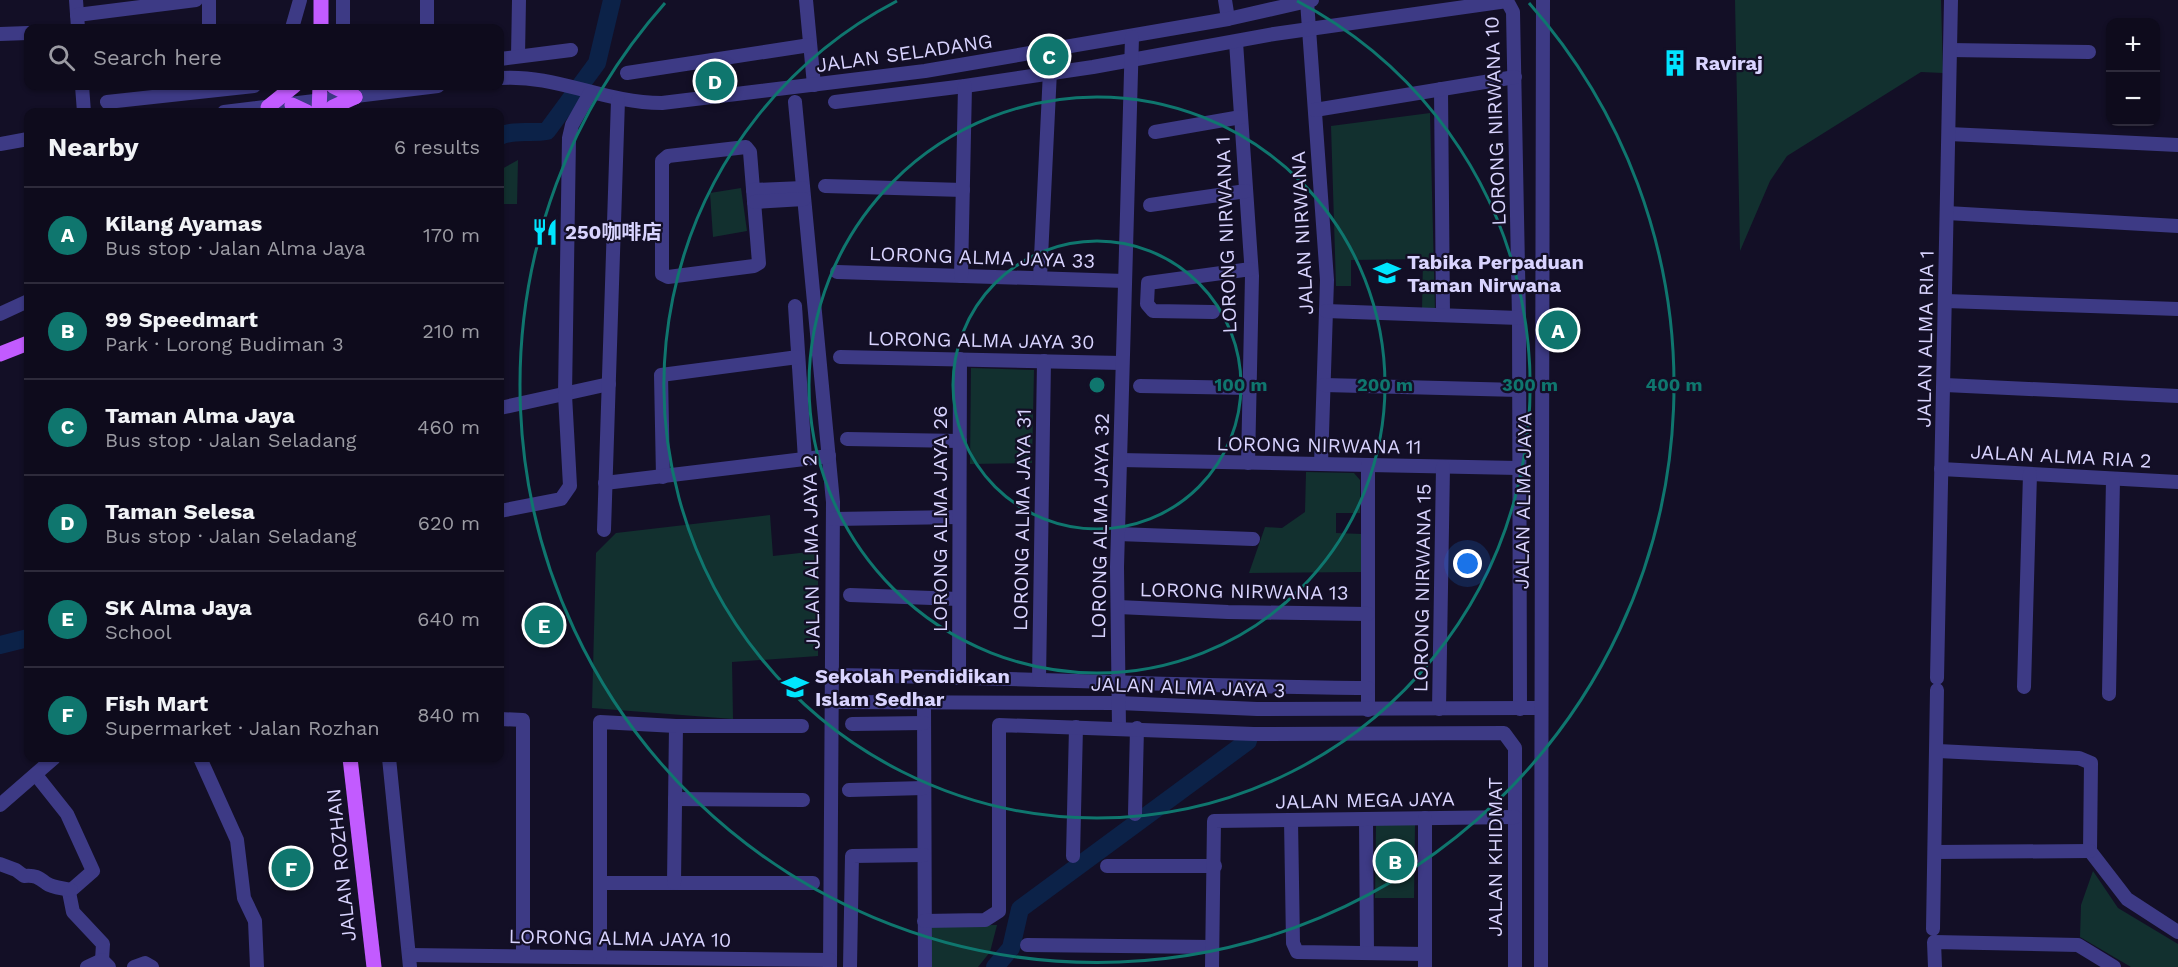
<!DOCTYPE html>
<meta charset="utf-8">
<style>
body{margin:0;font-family:"Work Sans","Noto Sans SC",sans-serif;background:#171425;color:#f1f3f6}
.controls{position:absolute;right:18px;top:18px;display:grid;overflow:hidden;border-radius:12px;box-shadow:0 2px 4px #0004}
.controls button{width:54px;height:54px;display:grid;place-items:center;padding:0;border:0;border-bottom:2px solid #2e2b3b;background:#0e0b1c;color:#f1f3f6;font:30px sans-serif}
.you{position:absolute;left:1468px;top:564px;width:21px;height:21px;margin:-15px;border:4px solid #fff;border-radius:50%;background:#1a73e8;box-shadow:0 0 0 9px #1a73e833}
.badge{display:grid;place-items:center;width:39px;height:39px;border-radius:50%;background:#0f766e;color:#fff;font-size:20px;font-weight:700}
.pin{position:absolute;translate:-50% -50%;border:3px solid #fff;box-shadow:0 2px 6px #0006}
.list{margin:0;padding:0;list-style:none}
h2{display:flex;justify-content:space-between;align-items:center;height:78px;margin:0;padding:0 24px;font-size:26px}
h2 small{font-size:20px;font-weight:400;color:#9b9ba3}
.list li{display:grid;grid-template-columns:39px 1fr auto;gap:18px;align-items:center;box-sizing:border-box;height:96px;padding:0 24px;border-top:2px solid #2e2b3b}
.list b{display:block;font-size:22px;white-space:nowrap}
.list p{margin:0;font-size:20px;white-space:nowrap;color:#9b9ba3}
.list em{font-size:20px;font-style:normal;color:#9b9ba3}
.icon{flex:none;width:33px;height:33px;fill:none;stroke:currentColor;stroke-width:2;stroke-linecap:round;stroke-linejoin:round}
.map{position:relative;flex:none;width:2178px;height:967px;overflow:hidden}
.search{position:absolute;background:#0e0b1c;box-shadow:0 2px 4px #0004;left:24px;top:24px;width:480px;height:66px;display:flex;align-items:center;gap:15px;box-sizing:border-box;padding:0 21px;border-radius:12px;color:#9b9ba3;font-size:22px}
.panel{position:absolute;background:#0e0b1c;box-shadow:0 2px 4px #0004;left:24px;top:108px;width:480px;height:654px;border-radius:12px}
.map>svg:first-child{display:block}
</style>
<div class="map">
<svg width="2178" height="967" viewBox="0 0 2178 967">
<rect width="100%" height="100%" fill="#130f26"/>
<!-- green -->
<g fill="#12302f">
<polygon points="1735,0 1941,0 1943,73 1921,72 1787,156 1770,181 1740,251"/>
<polygon points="1430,113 1435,311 1422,310 1423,259 1351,260 1351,286 1336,286 1331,126"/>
<polygon points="518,160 517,204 500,204 500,170"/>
<polygon points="741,188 747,231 713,237 710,193"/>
<polygon points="971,368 1034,370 1032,463 970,464"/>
<polygon points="1306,472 1354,473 1360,480 1360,513 1336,513 1336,533 1362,534 1364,572 1249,573 1265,527 1282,528 1305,512"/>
<polygon points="770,515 773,556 818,551 818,656 732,662 733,719 592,708 596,553 616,533"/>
<polygon points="1376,825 1415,825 1414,898 1375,898"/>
<polygon points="2093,871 2118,908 2178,944 2178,967 2131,967 2080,937 2081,905"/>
<polygon points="997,925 990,952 978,967 931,967 931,926"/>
</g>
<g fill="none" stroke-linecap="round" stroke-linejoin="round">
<!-- river -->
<g stroke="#0c2248" stroke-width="18">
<path d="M500,136C516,129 530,134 547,131L597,63L612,0"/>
<polyline points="0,645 28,638"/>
<polyline points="995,967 1011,948 1020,909 1248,741"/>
</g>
<!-- minor -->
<g stroke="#3d3a85" stroke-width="14">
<polyline points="76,0 78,28"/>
<polyline points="806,0 814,85"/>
<polyline points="1225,0 1228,19"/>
<polyline points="1307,1 1327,280 1321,464"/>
<polyline points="77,15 196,0"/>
<polyline points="209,28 209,0"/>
<polyline points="292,28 300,0"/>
<polyline points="343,28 343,0"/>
<polyline points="427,28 427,0"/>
<polyline points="0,34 28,33"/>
<polyline points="1236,42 1252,276 1248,463"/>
<polyline points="1950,50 2089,52"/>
<polyline points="518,56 519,0"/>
<polyline points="500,59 571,50"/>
<polyline points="627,73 810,45"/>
<path d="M500,78C557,74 603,103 662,103L925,71L1228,19L1312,0"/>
<polyline points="82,86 84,112"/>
<polyline points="1441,89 1443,315"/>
<polyline points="107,102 254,86"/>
<polyline points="795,102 833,502 830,967"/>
<polyline points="835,102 965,86 1093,67 1274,34 1507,1 1513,12 1519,318 1520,709"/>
<polyline points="1315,110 1515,77"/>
<polyline points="224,112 438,86"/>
<polyline points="1155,132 1241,117"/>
<polyline points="1949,134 2178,145"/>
<polyline points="0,144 28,139"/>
<polygon points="746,147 750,152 759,263 754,266 668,277 662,274 662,161 668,156"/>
<polyline points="825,186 963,190"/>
<polyline points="753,190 803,188"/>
<polyline points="754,202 804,199"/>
<polyline points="1150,205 1246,191"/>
<polyline points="1947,213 2178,226"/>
<polyline points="837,272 1125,281"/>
<polyline points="961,276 965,86"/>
<polyline points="1040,278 1050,71"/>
<polyline points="1946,301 2178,309"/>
<polyline points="795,306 805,459"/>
<polyline points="1326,311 1519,318"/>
<polyline points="1213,312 1153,311 1147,304 1148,283 1251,269"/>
<polyline points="0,314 28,301"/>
<polyline points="840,357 1122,363"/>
<polyline points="1324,385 1519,390"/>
<polyline points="1945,385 2178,396"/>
<polyline points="1140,386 1250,388"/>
<polyline points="500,408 609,384"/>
<polyline points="847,439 960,441"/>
<polyline points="1120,460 1518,468"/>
<polyline points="1368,465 1368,710"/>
<polyline points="1941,469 2178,482"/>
<polyline points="663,477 661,375 798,357"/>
<polyline points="605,483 829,456"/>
<polyline points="500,511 561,499 570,486 565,395 569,138 572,125 590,93"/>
<polyline points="833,519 959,517"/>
<polyline points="604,530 618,100"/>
<polyline points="1118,534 1253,539"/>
<polyline points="850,595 959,599"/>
<polyline points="1118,607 1228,612 1368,614"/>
<path d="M833,675C1011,677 1190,687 1368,688"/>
<polyline points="959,678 960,359"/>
<polyline points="1937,678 1951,0"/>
<polyline points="1039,680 1044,361"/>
<polyline points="2024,687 2030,474"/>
<polyline points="2109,694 2113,479"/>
<polyline points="833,702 1119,703 1257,709 1541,708"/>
<polyline points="924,703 925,967"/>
<polyline points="1439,709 1443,467"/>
<polyline points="500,719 523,720 523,956"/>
<polyline points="852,724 924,723"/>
<polyline points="1119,728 1117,567 1132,37"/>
<polyline points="1938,751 2079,758 2091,763 2090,851"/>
<polyline points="200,758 237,840 244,898 255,921 257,967"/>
<polyline points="389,758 410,967"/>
<polyline points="36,775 67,814 93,871 69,892 73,912 103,944 102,960"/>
<polyline points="849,790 924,788"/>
<polyline points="675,799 803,800"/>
<polyline points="0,805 54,758"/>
<polyline points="1135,814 1137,728"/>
<polyline points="1366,819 1367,953"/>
<polyline points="1291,820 1293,943 1297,952 1425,954"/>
<polyline points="2090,851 2127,899 2178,932"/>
<polyline points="1936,852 2090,851"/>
<polyline points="1073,856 1076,727"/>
<path d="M0,864L16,870L24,876C35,875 38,877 46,883C52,888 64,888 71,890"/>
<polyline points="1107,866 1215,866"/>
<polyline points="600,883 813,883"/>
<polyline points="674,883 676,726"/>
<polyline points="924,921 985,920 999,911 999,725 1254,734 1504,733 1515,748 1515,967"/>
<polyline points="1933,929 1937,690"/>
<polyline points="1027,945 1212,947"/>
<polyline points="409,955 830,960"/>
<polyline points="600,957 600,722 676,726 802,726"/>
<polyline points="87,967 102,960 109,967"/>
<polyline points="134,967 145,963 152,967"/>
<polyline points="850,967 852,856 924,855"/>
<polyline points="1212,967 1214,821 1515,817"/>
<polyline points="1425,967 1425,818"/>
<polyline points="1541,967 1543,0"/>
<polyline points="1935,967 1934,942 2078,945 2114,967"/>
</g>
<!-- major -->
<g stroke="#c25bff" stroke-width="15">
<polyline points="321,28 321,0"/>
<polyline points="333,86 355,97"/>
<polyline points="292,105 307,112"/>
<polyline points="268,107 294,86"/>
<polyline points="319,112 320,86"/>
<polyline points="328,112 333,107 355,97"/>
<polyline points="0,354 28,343"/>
<polyline points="350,758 374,967"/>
</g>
</g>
<!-- distance rings -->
<g fill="none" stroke="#0f766e" stroke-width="3">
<circle cx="1097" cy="385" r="144"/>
<circle cx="1097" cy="385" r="288"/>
<path d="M1297 1A433 433 0 1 1 897 1"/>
<path d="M1529 3A577 577 0 1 1 665 3"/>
</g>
<!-- icons -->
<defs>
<symbol id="building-bare" viewBox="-9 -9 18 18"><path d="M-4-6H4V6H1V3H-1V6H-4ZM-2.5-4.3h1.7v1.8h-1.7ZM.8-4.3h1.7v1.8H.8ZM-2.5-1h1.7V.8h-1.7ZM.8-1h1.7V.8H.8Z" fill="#00e5ff" stroke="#130f26" stroke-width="2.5" paint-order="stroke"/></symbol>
<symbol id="restaurant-bare" viewBox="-9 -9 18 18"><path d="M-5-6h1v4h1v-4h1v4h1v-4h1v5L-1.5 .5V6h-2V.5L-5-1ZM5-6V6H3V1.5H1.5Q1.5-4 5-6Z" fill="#00e5ff" stroke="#130f26" stroke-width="2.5" paint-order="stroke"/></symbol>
<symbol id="school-bare" viewBox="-9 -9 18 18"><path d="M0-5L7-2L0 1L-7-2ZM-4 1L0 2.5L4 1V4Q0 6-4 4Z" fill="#00e5ff" stroke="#130f26" stroke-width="2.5" paint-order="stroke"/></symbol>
</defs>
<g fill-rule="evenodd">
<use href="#building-bare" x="1656" y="44" width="38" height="38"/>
<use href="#restaurant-bare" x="526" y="213" width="38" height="38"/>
<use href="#school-bare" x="1368" y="254" width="38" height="38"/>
<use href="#school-bare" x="776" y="668" width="38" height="38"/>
</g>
<g text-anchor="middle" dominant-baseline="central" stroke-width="4.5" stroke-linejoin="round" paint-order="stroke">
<!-- street labels -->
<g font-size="20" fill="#d9d4ff" stroke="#130f26">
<text transform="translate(904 53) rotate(-8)">JALAN SELADANG</text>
<text transform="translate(1495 121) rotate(-92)">LORONG NIRWANA 10</text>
<text transform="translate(1302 233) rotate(-93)">JALAN NIRWANA</text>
<text transform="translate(1226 235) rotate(-92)">LORONG NIRWANA 1</text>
<text transform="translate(982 257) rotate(2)">LORONG ALMA JAYA 33</text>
<text transform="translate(1925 339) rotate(-89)">JALAN ALMA RIA 1</text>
<text transform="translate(981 340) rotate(1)">LORONG ALMA JAYA 30</text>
<text transform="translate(1319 445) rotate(1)">LORONG NIRWANA 11</text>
<text transform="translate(2061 456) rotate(3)">JALAN ALMA RIA 2</text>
<text transform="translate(1523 501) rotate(-89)">JALAN ALMA JAYA</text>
<text transform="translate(940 519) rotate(-90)">LORONG ALMA JAYA 26</text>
<text transform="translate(1022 520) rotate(-89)">LORONG ALMA JAYA 31</text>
<text transform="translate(1100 526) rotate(-89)">LORONG ALMA JAYA 32</text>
<text transform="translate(811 552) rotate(-91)">JALAN ALMA JAYA 2</text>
<text transform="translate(1422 588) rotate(-89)">LORONG NIRWANA 15</text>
<text transform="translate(1244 591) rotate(1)">LORONG NIRWANA 13</text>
<text transform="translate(1188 687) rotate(2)">JALAN ALMA JAYA 3</text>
<text transform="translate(1365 800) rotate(-1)">JALAN MEGA JAYA</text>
<text transform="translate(1495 857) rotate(-90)">JALAN KHIDMAT</text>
<text transform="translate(341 865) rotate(-96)">JALAN ROZHAN</text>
<text transform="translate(620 938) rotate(1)">LORONG ALMA JAYA 10</text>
</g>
<!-- poi labels -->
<g font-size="20" font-weight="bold" fill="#d9d4ff" stroke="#130f26" text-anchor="start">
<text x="1695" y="63">Raviraj</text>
<text x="565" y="232">250咖啡店</text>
<text x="1407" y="262">Tabika Perpaduan<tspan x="1407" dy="23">Taman Nirwana</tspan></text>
<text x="815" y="676">Sekolah Pendidikan<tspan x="815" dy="23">Islam Sedhar</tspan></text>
</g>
</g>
<circle cx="1097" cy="385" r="9" fill="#0f766e" stroke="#130f26" stroke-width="3"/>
<g font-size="18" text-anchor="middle" font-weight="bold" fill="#0f766e" stroke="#130f26" stroke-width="4.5" stroke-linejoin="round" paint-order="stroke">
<text x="1241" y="391">100 m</text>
<text x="1385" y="391">200 m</text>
<text x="1530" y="391">300 m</text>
<text x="1674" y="391">400 m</text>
</g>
</svg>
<div class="controls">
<button>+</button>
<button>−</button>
</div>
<div class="you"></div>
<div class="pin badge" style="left:1558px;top:330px">A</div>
<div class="pin badge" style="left:1395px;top:861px">B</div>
<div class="pin badge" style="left:1049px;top:56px">C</div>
<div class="pin badge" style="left:715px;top:81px">D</div>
<div class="pin badge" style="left:544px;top:625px">E</div>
<div class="pin badge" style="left:291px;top:868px">F</div>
<div class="search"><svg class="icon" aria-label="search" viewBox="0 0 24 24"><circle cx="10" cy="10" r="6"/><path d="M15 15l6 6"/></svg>Search here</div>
<section class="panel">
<h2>Nearby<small>6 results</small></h2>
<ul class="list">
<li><span class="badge">A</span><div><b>Kilang Ayamas</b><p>Bus stop · Jalan Alma Jaya</p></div><em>170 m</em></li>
<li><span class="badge">B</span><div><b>99 Speedmart</b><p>Park · Lorong Budiman 3</p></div><em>210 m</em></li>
<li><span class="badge">C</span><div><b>Taman Alma Jaya</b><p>Bus stop · Jalan Seladang</p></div><em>460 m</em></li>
<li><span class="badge">D</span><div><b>Taman Selesa</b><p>Bus stop · Jalan Seladang</p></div><em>620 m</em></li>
<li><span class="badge">E</span><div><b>SK Alma Jaya</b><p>School</p></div><em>640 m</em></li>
<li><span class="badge">F</span><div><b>Fish Mart</b><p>Supermarket · Jalan Rozhan</p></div><em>840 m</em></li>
</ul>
</section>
</div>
